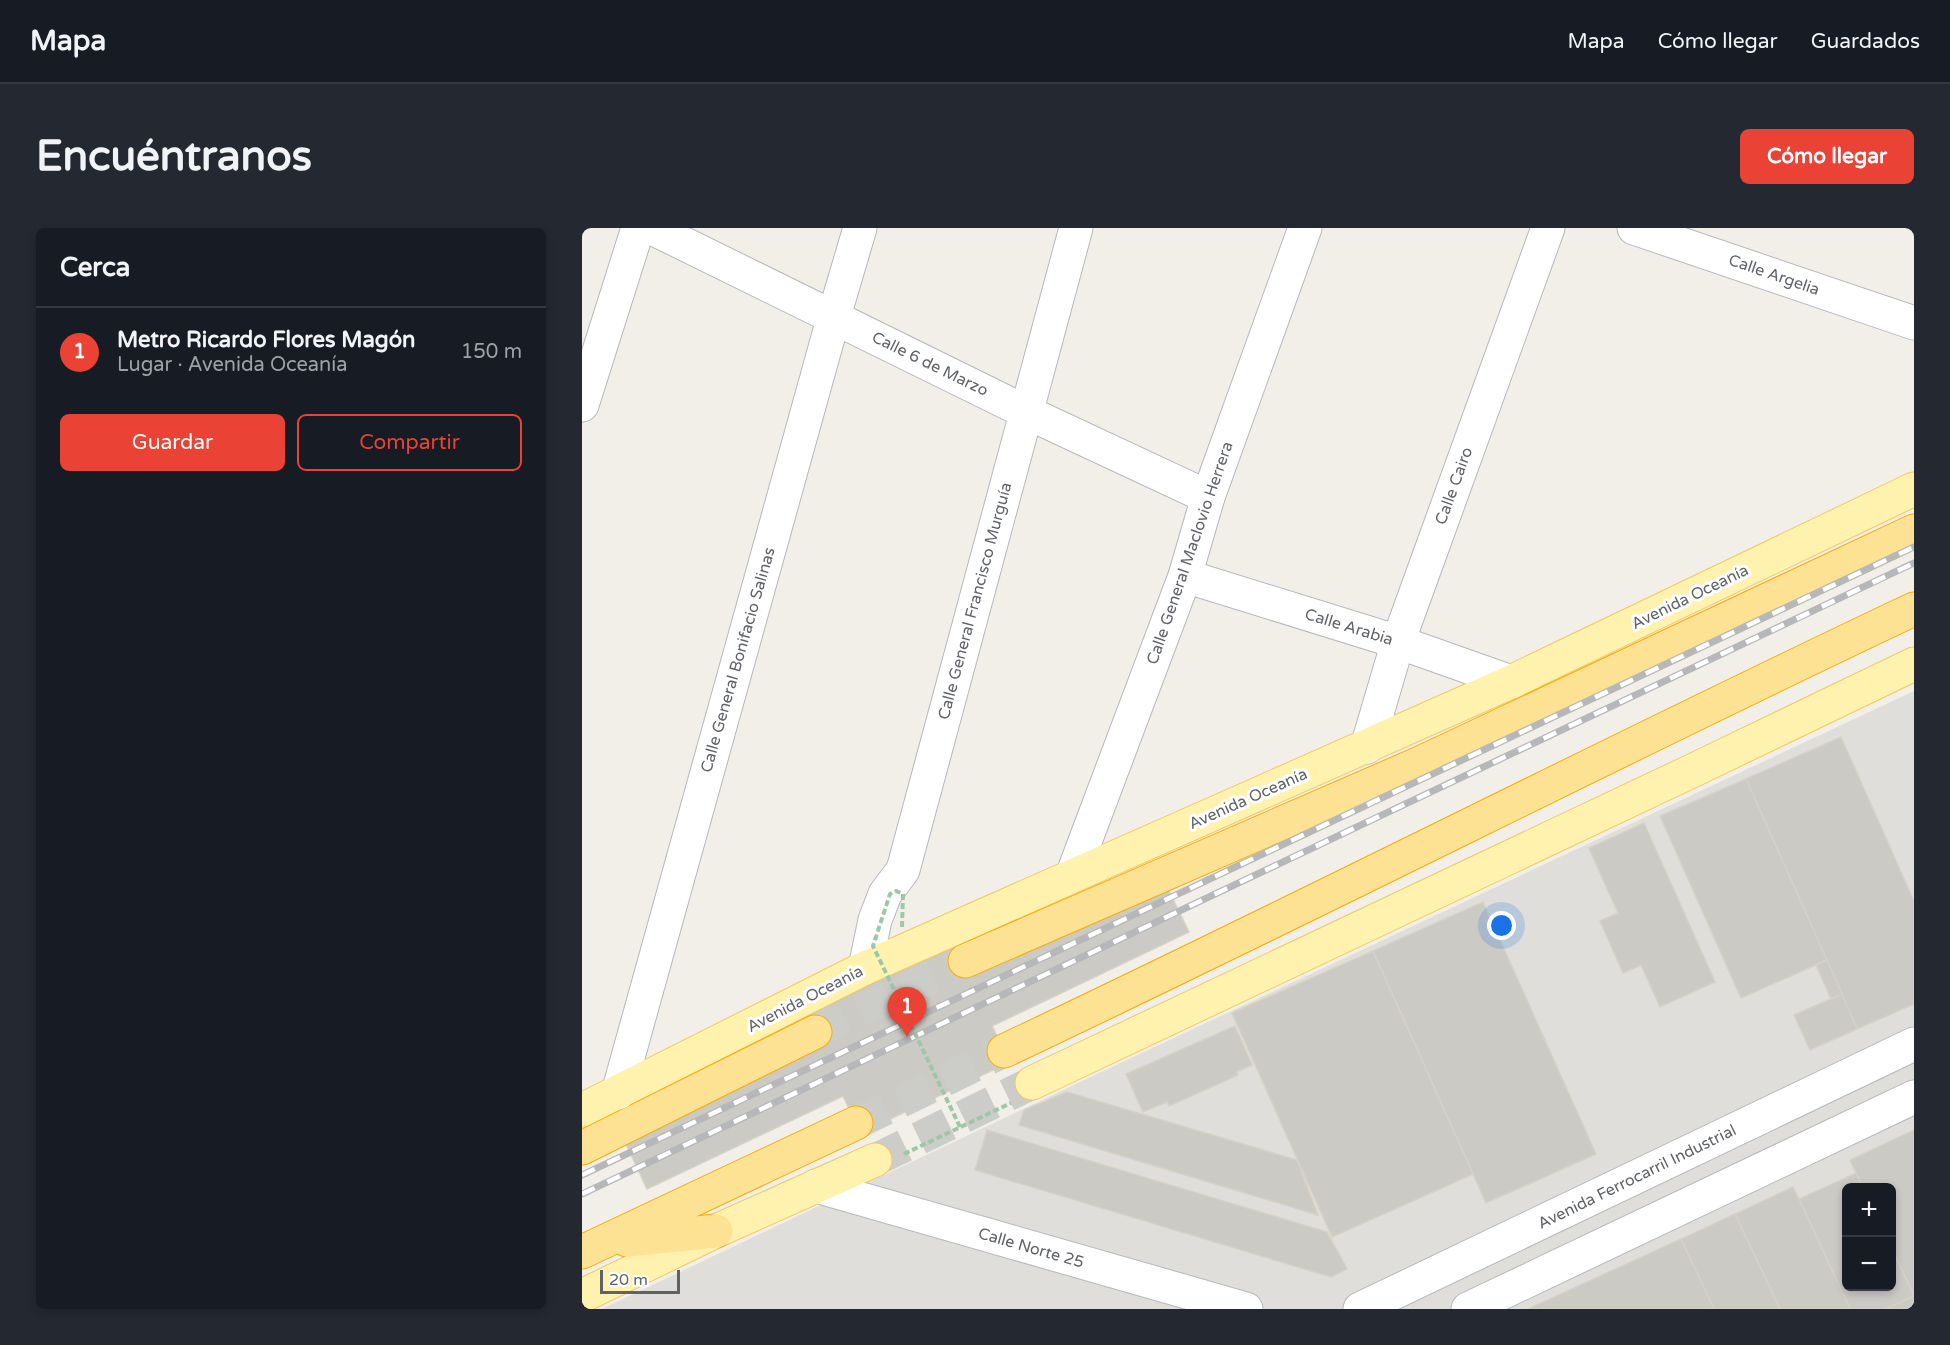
<!DOCTYPE html>
<html lang="es">
<meta charset="utf-8">
<style>
body{margin:0;font-family:"Varela Round",sans-serif;background:#242831;color:#f1f3f6}
.controls{position:absolute;right:18px;bottom:18px;display:grid;overflow:hidden;border-radius:9px;box-shadow:0 3px 9px #0003}
.controls button{width:54px;height:54px;display:grid;place-items:center;padding:0;border:0;border-bottom:2px solid #363941;background:#171b24;color:#f1f3f6;font:30px sans-serif}
.scale{position:absolute;left:18px;bottom:15px;width:80px;box-sizing:border-box;padding-left:6px;border:3px solid #5f6368;border-top:0;font-size:16px;line-height:21px;white-space:nowrap;color:#5f6368;-webkit-text-stroke:4px #fff;paint-order:stroke}
.you{position:absolute;left:920px;top:698px;width:21px;height:21px;margin:-15px;border:4px solid #fff;border-radius:50%;background:#1a73e8;box-shadow:0 0 0 9px #1a73e833}
.badge{display:grid;place-items:center;width:39px;height:39px;border-radius:50%;background:#ea4335;color:#fff;font-size:20px;font-weight:700}
.pin{position:absolute;translate:-50% -50px;filter:drop-shadow(0 2px 3px #0008)}
.pin::after{content:'';position:absolute;top:32px;width:21px;height:18px;background:inherit;clip-path:polygon(0 0,100% 0,50% 100%)}
.list{margin:0;padding:0;list-style:none}
h2{display:flex;justify-content:space-between;align-items:center;height:78px;margin:0;padding:0 24px;font-size:26px}
h2 small{font-size:20px;font-weight:400;color:#9ea1a6}
.list li{display:grid;grid-template-columns:39px 1fr auto;gap:18px;align-items:center;box-sizing:border-box;height:90px;padding:0 24px;border-top:2px solid #363941}
.list b{display:block;font-size:22px;white-space:nowrap}
.list p{margin:0;font-size:20px;white-space:nowrap;color:#9ea1a6}
.list em{font-size:20px;font-style:normal;color:#9ea1a6}
.actions{display:flex;gap:12px;padding:18px 24px}
.actions a{flex:1;padding:14px 0;border:2px solid #ea4335;border-radius:9px;text-align:center;font-size:21px;color:#ea4335}
.actions .main{background:#ea4335;color:#fff}
.map{position:relative;flex:none;width:1332px;height:1081px;overflow:hidden;border-radius:9px}
header{display:flex;align-items:center;gap:36px;box-sizing:border-box;height:84px;padding:0 30px;background:#171b24;border-bottom:2px solid #363941}
header strong{font-size:28px}
nav{display:flex;gap:33px;margin-inline-start:auto;font-size:21px}
.intro{display:flex;align-items:center;justify-content:space-between;box-sizing:border-box;height:144px;padding:0 36px}
h1{margin:0;font-size:42px}
.button{padding:15px 27px;border-radius:9px;background:#ea4335;color:#fff;font-size:21px;font-weight:700}
main{display:flex;gap:36px;padding:0 36px}
aside{flex:1;background:#171b24;border-radius:9px;box-shadow:0 3px 9px #0003}
.map>svg:first-child{display:block}
</style>
<header>
<strong>Mapa</strong>
<nav><a>Mapa</a><a>Cómo llegar</a><a>Guardados</a></nav>
</header>
<div class="intro"><h1>Encuéntranos</h1><a class="button">Cómo llegar</a></div>
<main>
<aside>
<h2>Cerca<small></small></h2>
<ul class="list">
<li><span class="badge">1</span><div><b>Metro Ricardo Flores Magón</b><p>Lugar · Avenida Oceanía</p></div><em>150 m</em></li>
</ul>
<div class="actions"><a class="main">Guardar</a><a>Compartir</a></div>
</aside>
<div class="map">
<svg width="1332" height="1081" viewBox="0 0 1332 1081">
<rect width="100%" height="100%" fill="#f1efe8"/>
<!-- industrial -->
<path fill="#e0deda" fill-rule="evenodd" d="M1332,463V1081H20L513,847ZM1264,960H1310V1058H1264Z"/>
<!-- building -->
<g fill="#cccac5" stroke="#d6d1c6" stroke-width="1.5">
<polygon points="1259,509 1332,673 1332,776 1275,801 1164,551"/>
<polygon points="1164,551 1245,732 1159,770 1078,588"/>
<polygon points="1062,595 1133,754 1078,779 1059,737 1041,745 1018,693 1036,685 1007,620"/>
<polygon points="581,651 607,704 410,798 428,834 279,905 261,868 65,961 40,907 238,813 225,785 374,714 387,743"/>
<polygon points="901,674 1014,926 904,975 791,723"/>
<polygon points="791,723 891,946 750,1009 650,785"/>
<polygon points="1245,732 1260,766 1249,771 1234,737"/>
<polygon points="1260,766 1275,801 1228,822 1212,787"/>
<polygon points="653,798 670,837 654,844 656,847 587,878 585,874 561,884 544,846"/>
<polygon points="485,864 715,932 736,987 437,897 442,882"/>
<polygon points="405,902 745,1004 765,1041 749,1049 393,942"/>
<polygon points="1332,902 1332,1068 1310,1021 1310,960 1281,960 1268,932"/>
<polygon points="1274,945 1281,960 1264,960 1264,1058 1310,1058 1310,1021 1332,1068 1304,1081 1268,1081 1217,971"/>
<polygon points="1211,959 1217,971 1268,1081 1198,1081 1153,986"/>
<polygon points="1153,986 1198,1081 1132,1081 1099,1011"/>
<polygon points="1099,1011 1132,1081 946,1081"/>
<polygon points="1332,1068 1332,1081 1304,1081"/>
</g>
<g fill="none" stroke-linecap="round" stroke-linejoin="round">
<!-- major-tunnel -->
<polyline stroke="#ccccc8" stroke-width="33" stroke-dasharray="33 16" stroke-linecap="butt" points="293,932 450,855"/>
<!-- highway-tunnel -->
<g stroke="#ccccc8" stroke-width="33" stroke-dasharray="33 16" stroke-linecap="butt">
<polyline points="233,804 383,733"/>
<polyline points="274,895 422,823"/>
</g>
<defs>
<g id="minor">
<polyline points="70,0 444,184 626,269"/>
<polyline points="1052,0 1332,95"/>
<polyline points="0,177 56,0"/>
<polyline points="603,348 816,414 929,454"/>
<polyline points="785,519 816,414 966,0"/>
<polyline points="490,648 603,348 626,269 723,0"/>
<polyline points="283,740 293,692 303,666 321,642 494,0"/>
<polyline points="36,865 252,88 278,0"/>
<polyline points="234,958 664,1081"/>
<polyline points="778,1081 1332,816"/>
<polyline points="886,1081 1332,869"/>
</g>
<g id="major">
<polyline points="450,855 1114,541 1332,436"/>
<polyline points="0,882 283,740 929,454 1332,261"/>
<polyline points="0,1068 134,1003 293,932"/>
</g>
<g id="highway">
<polyline points="383,733 836,536 1332,303"/>
<path d="M422,823C727,679 1027,525 1332,381"/>
<polyline points="0,920 233,804"/>
<polyline points="45,1012 134,1003"/>
<polyline points="0,1024 274,895"/>
</g>
</defs>
<!-- minor casing -->
<use href="#minor" stroke="#b5b8bc" stroke-width="35"/>
<!-- major casing -->
<use href="#major" stroke="#f2c960" stroke-width="35"/>
<!-- highway casing -->
<use href="#highway" stroke="#f9ab00" stroke-width="35"/>
<!-- path -->
<polyline stroke="#9cc7a9" stroke-width="4" stroke-dasharray="6 3" stroke-linecap="butt" points="322,926 429,875"/>
<!-- minor -->
<use href="#minor" stroke="#fff" stroke-width="33"/>
<!-- major -->
<use href="#major" stroke="#fff2af" stroke-width="33"/>
<!-- highway -->
<use href="#highway" stroke="#fde293" stroke-width="33"/>
<defs>
<g id="rail">
<polyline points="0,947 1332,319"/>
<polyline points="0,966 1332,335"/>
</g>
</defs>
<!-- rail casing -->
<use href="#rail" stroke="#b6b7b8" stroke-width="7"/>
<!-- rail -->
<use href="#rail" stroke="#fff" stroke-width="4.5" stroke-dasharray="14" stroke-linecap="butt"/>
<!-- path-bridge -->
<polyline stroke="#9cc7a9" stroke-width="4" stroke-dasharray="6 3" stroke-linecap="butt" points="320,699 321,666 314,663 308,666 291,718 378,899"/>
</g>
<g text-anchor="middle" dominant-baseline="central" stroke-width="6" stroke-linejoin="round" paint-order="stroke">
<!-- street labels -->
<g font-size="16" fill="#5f6368" stroke="#fff">
<text transform="translate(1192 47) rotate(19)">Calle Argelia</text>
<text transform="translate(348 136) rotate(26)">Calle 6 de Marzo</text>
<text transform="translate(872 258) rotate(-70)">Calle Cairo</text>
<text transform="translate(608 325) rotate(-71)">Calle General Maclovio Herrera</text>
<text transform="translate(1108 369) rotate(-26)">Avenida Oceanía</text>
<text transform="translate(393 373) rotate(-75)">Calle General Francisco Murguía</text>
<text transform="translate(767 399) rotate(17)">Calle Arabia</text>
<text transform="translate(156 432) rotate(-74)">Calle General Bonifacio Salinas</text>
<text transform="translate(666 571) rotate(-24)">Avenida Oceanía</text>
<text transform="translate(223 771) rotate(-27)">Avenida Oceanía</text>
<text transform="translate(1055 949) rotate(-26)">Avenida Ferrocarril Industrial</text>
<text transform="translate(449 1020) rotate(16)">Calle Norte 25</text>
</g>
</g>
</svg>
<div class="controls">
<button>+</button>
<button>−</button>
</div>
<div class="scale">20 m</div>
<div class="you"></div>
<div class="pin badge" style="left:325px;top:809px">1</div>
</div>
</main>
